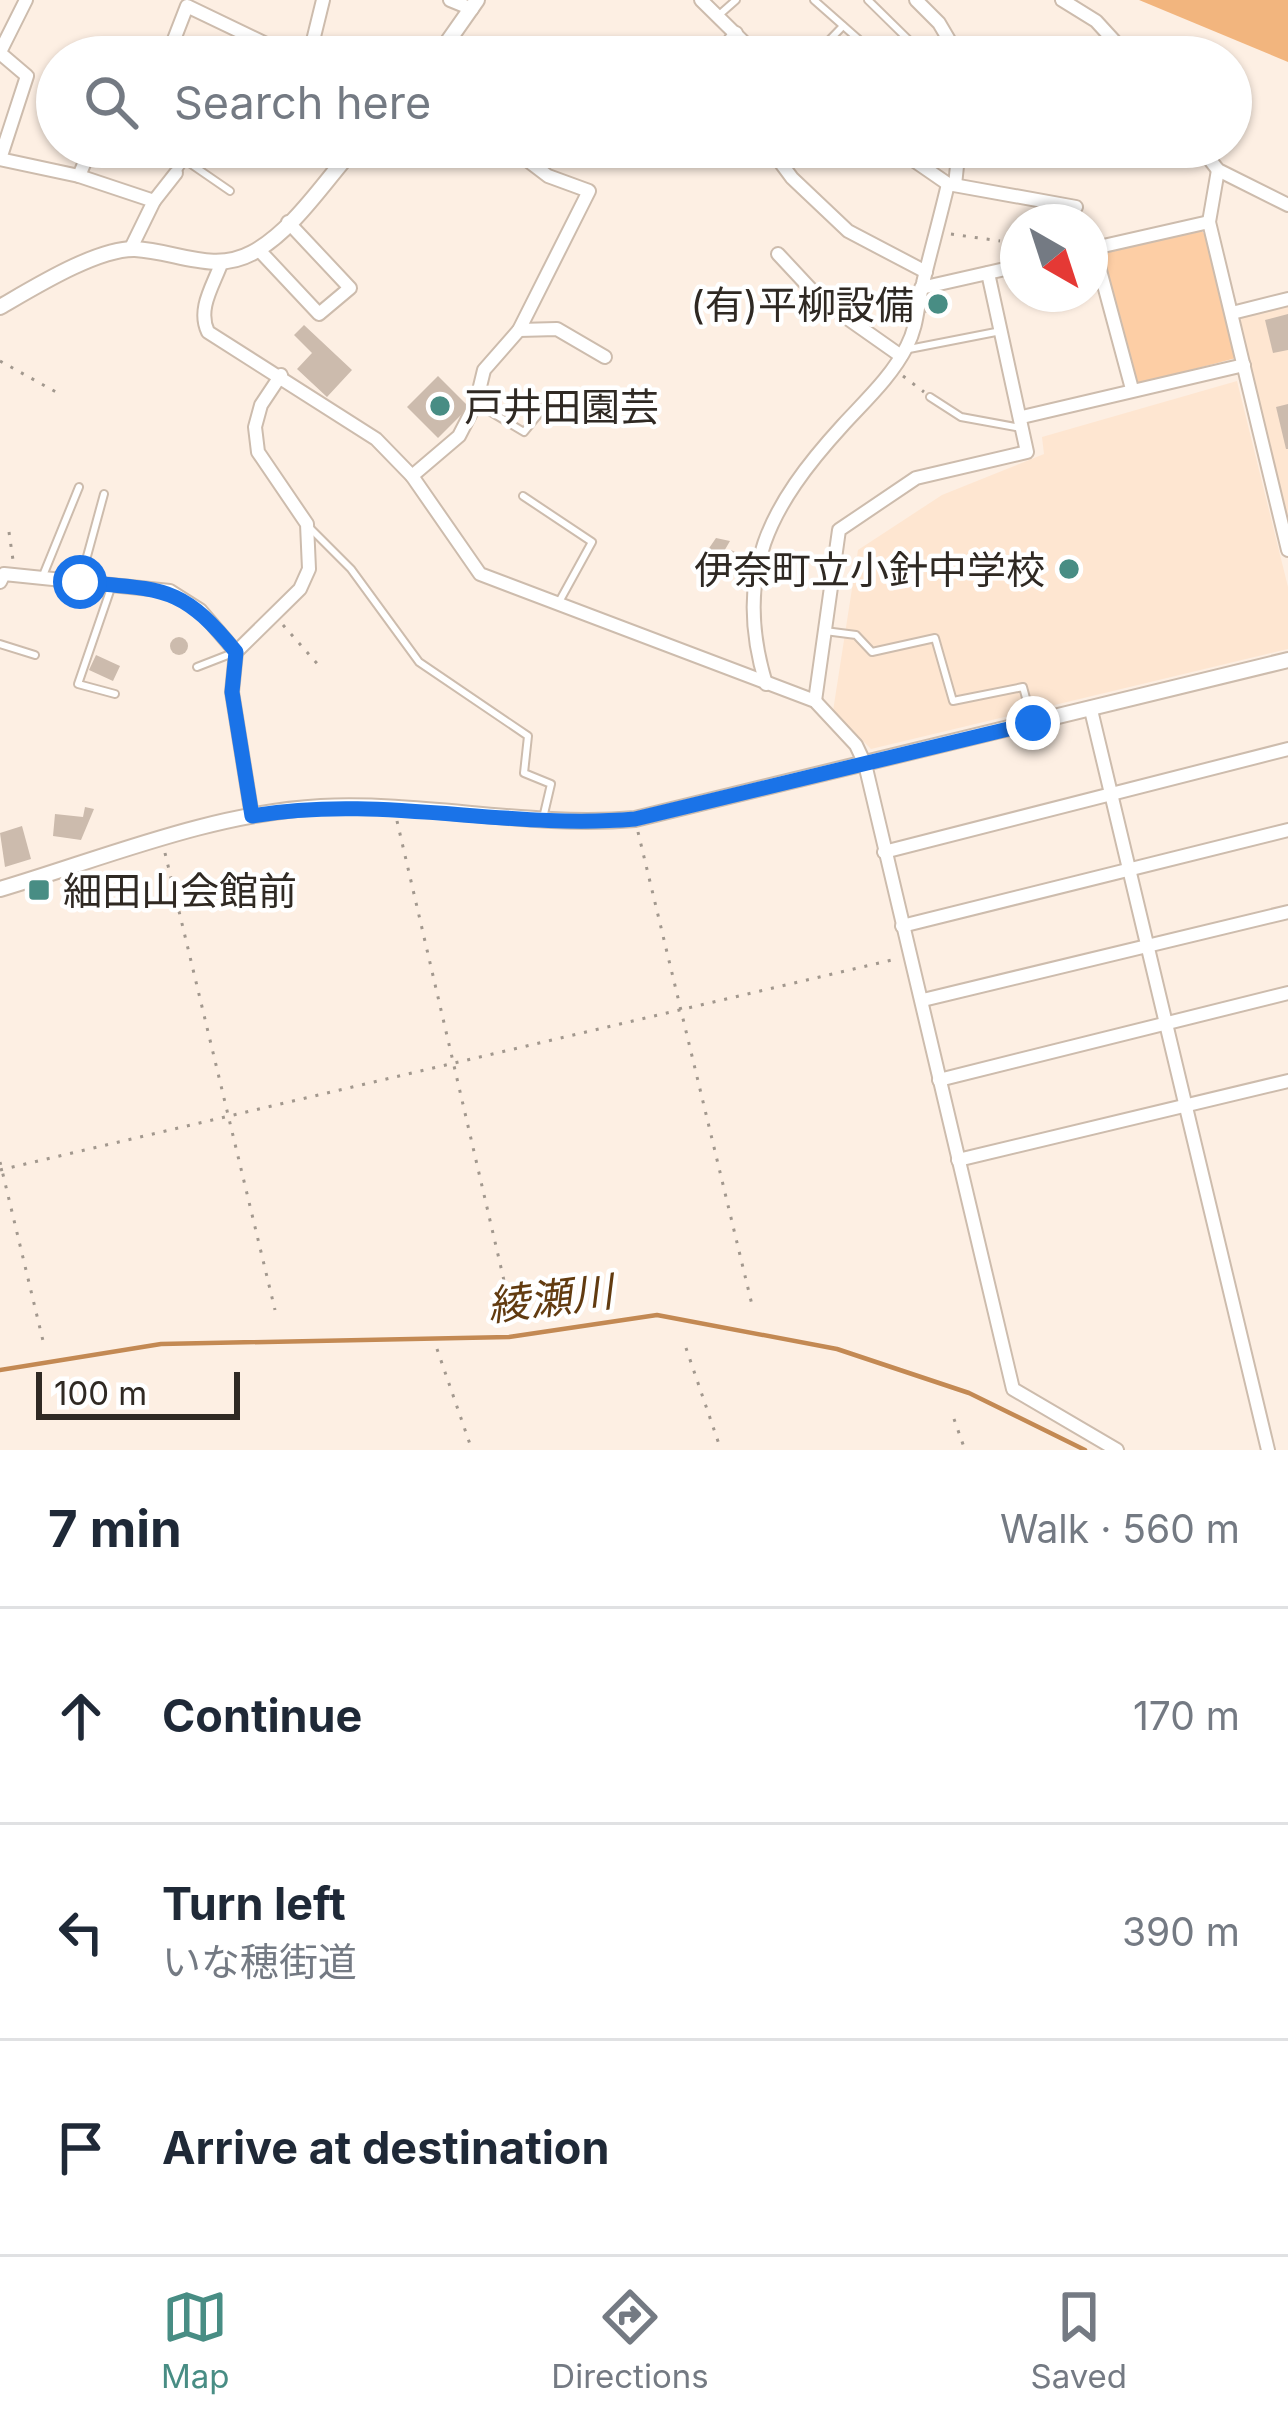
<!DOCTYPE html>
<meta charset="utf-8">
<style>
body{margin:0;font-family:Inter,"Noto Sans JP",sans-serif;background:#f6f6f7;color:#1f2937}
.compass{position:absolute;left:1000px;top:204px;width:108px;height:108px;border-radius:50%;background:#fff;box-shadow:0 3px 9px #0004;rotate:141deg}
.scale{position:absolute;left:36px;bottom:30px;width:204px;box-sizing:border-box;padding-left:12px;border:6px solid #2f2923;border-top:0;font-size:33px;line-height:42px;white-space:nowrap;color:#2f2923;-webkit-text-stroke:9px #fff;paint-order:stroke}
.stop{position:absolute;width:36px;height:36px;margin:-27px;border:9px solid #1a73e8;border-radius:50%;background:#fff}
.stop.end{background:#1a73e8;border-color:#fff;box-shadow:0 3px 12px #0008}
.list{margin:0;padding:0;list-style:none}
h2{display:flex;justify-content:space-between;align-items:center;height:156px;margin:0;padding:0 48px;font-size:51px}
h2 small{font-size:39px;font-weight:400;color:#747a83}
.list li{display:grid;grid-template-columns:78px 1fr auto;gap:36px;align-items:center;box-sizing:border-box;height:216px;padding:0 48px;border-top:3px solid #e0e1e3}
.list b{display:block;font-size:45px;white-space:nowrap}
.list p{margin:0;font-size:39px;white-space:nowrap;color:#747a83}
.list em{font-size:39px;font-style:normal;color:#747a83}
.icon{flex:none;width:66px;height:66px;fill:none;stroke:currentColor;stroke-width:2;stroke-linecap:round;stroke-linejoin:round}
.map{position:relative;flex:none;width:1288px;height:1450px;overflow:hidden}
.search{position:absolute;background:#fff;box-shadow:0 3px 9px #0004;left:36px;right:36px;top:36px;height:132px;display:flex;align-items:center;gap:30px;box-sizing:border-box;padding:0 42px;border-radius:66px;color:#747a83;font-size:45px}
.sheet{height:804px;background:#fff}
nav{display:flex;justify-content:space-around;align-items:center;box-sizing:border-box;height:168px;border-top:3px solid #e0e1e3;background:#fff;font-size:33px;color:#747a83}
nav a{display:grid;justify-items:center;gap:6px}
nav .on{color:#488d84}
.map>svg:first-child{display:block}
</style>
<div class="map">
<svg width="1288" height="1450" viewBox="0 0 1288 1450">
<rect width="100%" height="100%" fill="#fdefe3"/>
<!-- built -->
<g fill="#fee6d1">
<polygon points="1288,306 1288,524 1240,322 1243,316"/>
<polygon points="1237,381 1288,587 1288,649 871,749 833,711 858,550 942,495 1044,454 1042,437"/>
</g>
<!-- green -->
<polygon fill="#fdcea5" points="1201,230 1206,236 1236,358 1138,384 1134,380 1102,260 1106,253"/>
<!-- forest -->
<polygon fill="#f2b57e" points="1139,0 1288,0 1288,62"/>
<g fill="none" stroke-linecap="round" stroke-linejoin="round">
<!-- stream -->
<polyline stroke="#c38953" stroke-width="4.5" points="0,1370 161,1344 509,1337 657,1315 837,1349 969,1393 1085,1450"/>
</g>
<!-- building -->
<g fill="#ccbbad">
<polygon points="941,291 945,311 922,313 934,301 930,302 929,297"/>
<polygon points="1288,314 1288,350 1273,353 1265,320"/>
<polygon points="304,325 352,370 327,397 297,369 312,353 294,335"/>
<polygon points="438,376 469,407 438,438 407,407"/>
<polygon points="1288,404 1288,449 1286,449 1276,407"/>
<polygon points="716,538 730,541 723,553 731,550 751,560 742,577 706,560 703,557"/>
<circle cx="179" cy="646" r="9"/>
<polygon points="96,655 120,666 113,681 89,670"/>
<polygon points="85,807 94,809 81,840 53,836 55,814 83,817"/>
<polygon points="22,826 31,859 5,867 0,833"/>
</g>
<g fill="none" stroke-linecap="round" stroke-linejoin="round">
<defs>
<g id="service">
<polyline points="814,0 873,52 868,57"/>
<polyline points="868,0 926,57"/>
<polyline points="719,15 736,0"/>
<polyline points="813,57 843,26"/>
<polyline points="1001,147 1051,155"/>
<polyline points="185,160 230,191"/>
<polyline points="176,173 194,147"/>
<polyline points="909,349 1001,331"/>
<polyline points="930,397 961,417 1021,428"/>
<polyline points="479,405 524,432 545,406 560,414"/>
<polyline points="523,496 592,542 559,602"/>
<polyline points="309,527 351,569 419,662 528,736 524,773 551,784 543,818"/>
<polyline points="42,578 79,487"/>
<polyline points="80,582 104,494"/>
<polyline points="111,588 78,684 115,694"/>
<polyline points="825,631 856,635 872,652 935,638 953,701 1023,687 1032,720"/>
<polyline points="0,644 35,655"/>
<polyline points="197,667 233,653"/>
</g>
<g id="minor">
<polyline points="450,0 472,9"/>
<polyline points="701,0 759,57"/>
<polyline points="916,0 939,23 959,57"/>
<polyline points="1062,0 1096,21 1129,57"/>
<polyline points="0,52 26,0"/>
<polyline points="0,53 27,76 0,159 79,176 154,201 131,248"/>
<polyline points="168,55 187,6 293,57"/>
<polyline points="309,57 323,0"/>
<polyline points="717,57 736,33"/>
<polyline points="769,147 792,178 848,231 926,272"/>
<polyline points="882,147 906,155 948,184 1076,207"/>
<polyline points="1200,147 1218,170 1288,205"/>
<polyline points="1218,170 1209,222 1288,550"/>
<polyline points="79,176 91,147"/>
<polyline points="955,185 959,147"/>
<polyline points="154,201 176,173"/>
<polyline points="1094,248 1132,389"/>
<polyline points="258,249 319,314 350,288 288,222"/>
<polyline points="1090,249 1209,222"/>
<polyline points="778,254 820,299 901,356"/>
<path d="M221,264C213,286 197,309 208,332L376,439L412,476L480,574L815,701L856,745L865,764L1013,1389L1117,1450"/>
<polyline points="921,288 1018,266"/>
<polyline points="1232,313 1288,299"/>
<polyline points="519,330 557,329 605,357"/>
<polyline points="1022,417 1244,365"/>
<polyline points="412,476 459,436 476,403 484,370 519,330 589,191 548,176 510,147"/>
<polyline points="0,582 4,574 170,591 200,610 236,652"/>
<path d="M766,684C732,573 770,505 843,425C866,400 892,376 907,346C918,325 917,305 923,283C931,250 940,218 948,184"/>
<polyline points="815,701 839,530 916,478 1027,452 988,273"/>
<polyline points="1091,710 1268,1450"/>
<polyline points="252,816 232,692 236,652 300,589 309,569 307,524 258,452 255,427 261,405 281,375"/>
<polyline points="884,852 1288,749"/>
<polyline points="902,926 1288,830"/>
<polyline points="923,1000 1288,912"/>
<polyline points="939,1080 1288,993"/>
<polyline points="958,1160 1288,1081"/>
</g>
<g id="tertiary">
<polyline points="437,57 477,0"/>
<path d="M0,307C33,288 97,248 135,249C176,251 213,274 252,253C293,231 324,182 355,147"/>
<path d="M0,889C104,858 212,813 321,807C426,802 530,828 635,819L1288,660"/>
</g>
</defs>
<!-- service casing -->
<use href="#service" stroke="#cdbcad" stroke-width="10"/>
<!-- minor casing -->
<use href="#minor" stroke="#cdbcad" stroke-width="16"/>
<!-- tertiary casing -->
<use href="#tertiary" stroke="#cdbcad" stroke-width="18"/>
<!-- path -->
<g stroke="#a2988e" stroke-width="3" stroke-dasharray="3 9" stroke-linecap="butt">
<polyline points="951,234 1000,241"/>
<polyline points="0,361 56,392"/>
<polyline points="903,376 924,392"/>
<polyline points="9,532 13,560"/>
<polyline points="283,625 322,669"/>
<polyline points="397,821 506,1289"/>
<polyline points="638,832 753,1309"/>
<polyline points="165,853 275,1310"/>
<polyline points="0,1162 44,1345"/>
<polyline points="0,1170 896,959"/>
<polyline points="686,1348 721,1450"/>
<polyline points="437,1349 472,1450"/>
<polyline points="954,1419 965,1450"/>
</g>
<!-- service -->
<use href="#service" stroke="#fff" stroke-width="6"/>
<!-- minor -->
<use href="#minor" stroke="#fff" stroke-width="12"/>
<!-- tertiary -->
<use href="#tertiary" stroke="#fff" stroke-width="14"/>
</g>
<g fill="none" stroke-linecap="round" stroke-linejoin="round">
<!-- route -->
<path stroke="#1a73e8" stroke-width="15" d="M80,582C163,590 181,584 236,652L232,692L252,816C380,794 506,830 635,819L1033,723"/>
</g>
<!-- markers -->
<g fill="#488d84" stroke="#fff" stroke-width="4.5">
<circle cx="938" cy="304" r="12"/>
<circle cx="440" cy="406" r="12"/>
<circle cx="1069" cy="569" r="12"/>
<rect x="27" y="878" width="24" height="24" rx="6"/>
</g>
<g text-anchor="middle" dominant-baseline="central" stroke-width="9" stroke-linejoin="round" paint-order="stroke">
<!-- poi labels -->
<g font-size="39" fill="#2f2923" stroke="#fff" text-anchor="end">
<text x="914" y="304">(有)平柳設備</text>
<text x="464" y="406" text-anchor="start">戸井田園芸</text>
<text x="1045" y="569">伊奈町立小針中学校</text>
<text x="63" y="890" text-anchor="start">細田山会館前</text>
</g>
<!-- water labels -->
<g font-size="42" font-style="italic" fill="#623b10" stroke="#fff">
<text transform="translate(550 1298) rotate(-7)">綾瀬川</text>
</g>
</g>
</svg>
<svg class="compass" viewBox="-18 -18 36 36"><path d="M0-13l5 13h-10z" fill="#e53935"/><path d="M0 13l5-13h-10z" fill="#747a83"/></svg>
<div class="scale">100 m</div>
<div class="stop" style="left:80px;top:582px"></div>
<div class="stop end" style="left:1033px;top:723px"></div>
<div class="search"><svg class="icon" aria-label="search" viewBox="0 0 24 24"><circle cx="10" cy="10" r="6"/><path d="M15 15l6 6"/></svg>Search here</div>
</div>
<section class="sheet">
<h2>7 min<small>Walk · 560 m</small></h2>
<ul class="list">
<li><svg class="icon" aria-label="ahead" viewBox="0 0 24 24"><path d="M12 20V5M6 11l6-6 6 6"/></svg><div><b>Continue</b></div><em>170 m</em></li>
<li><svg class="icon" aria-label="left" viewBox="0 0 24 24"><path d="M17 20v-9H6M10 6l-5 5 5 5"/></svg><div><b>Turn left</b><p>いな穂街道</p></div><em>390 m</em></li>
<li><svg class="icon" aria-label="arrive" viewBox="0 0 24 24"><path d="M6 21V4h12l-3 4 3 4H6"/></svg><div><b>Arrive at destination</b></div></li>
</ul>
</section>
<nav>
<a class="on"><svg class="icon" aria-label="map" viewBox="0 0 24 24"><path d="M3 6l6-2 6 2 6-2v14l-6 2-6-2-6 2zM9 4v14M15 6v14"/></svg>Map</a>
<a><svg class="icon" aria-label="directions" viewBox="0 0 24 24"><path d="M12 3l9 9-9 9-9-9zM9 14v-3h6M13 9l2 2-2 2"/></svg>Directions</a>
<a><svg class="icon" aria-label="saved" viewBox="0 0 24 24"><path d="M7 4h10v16l-5-4-5 4z"/></svg>Saved</a>
</nav>
